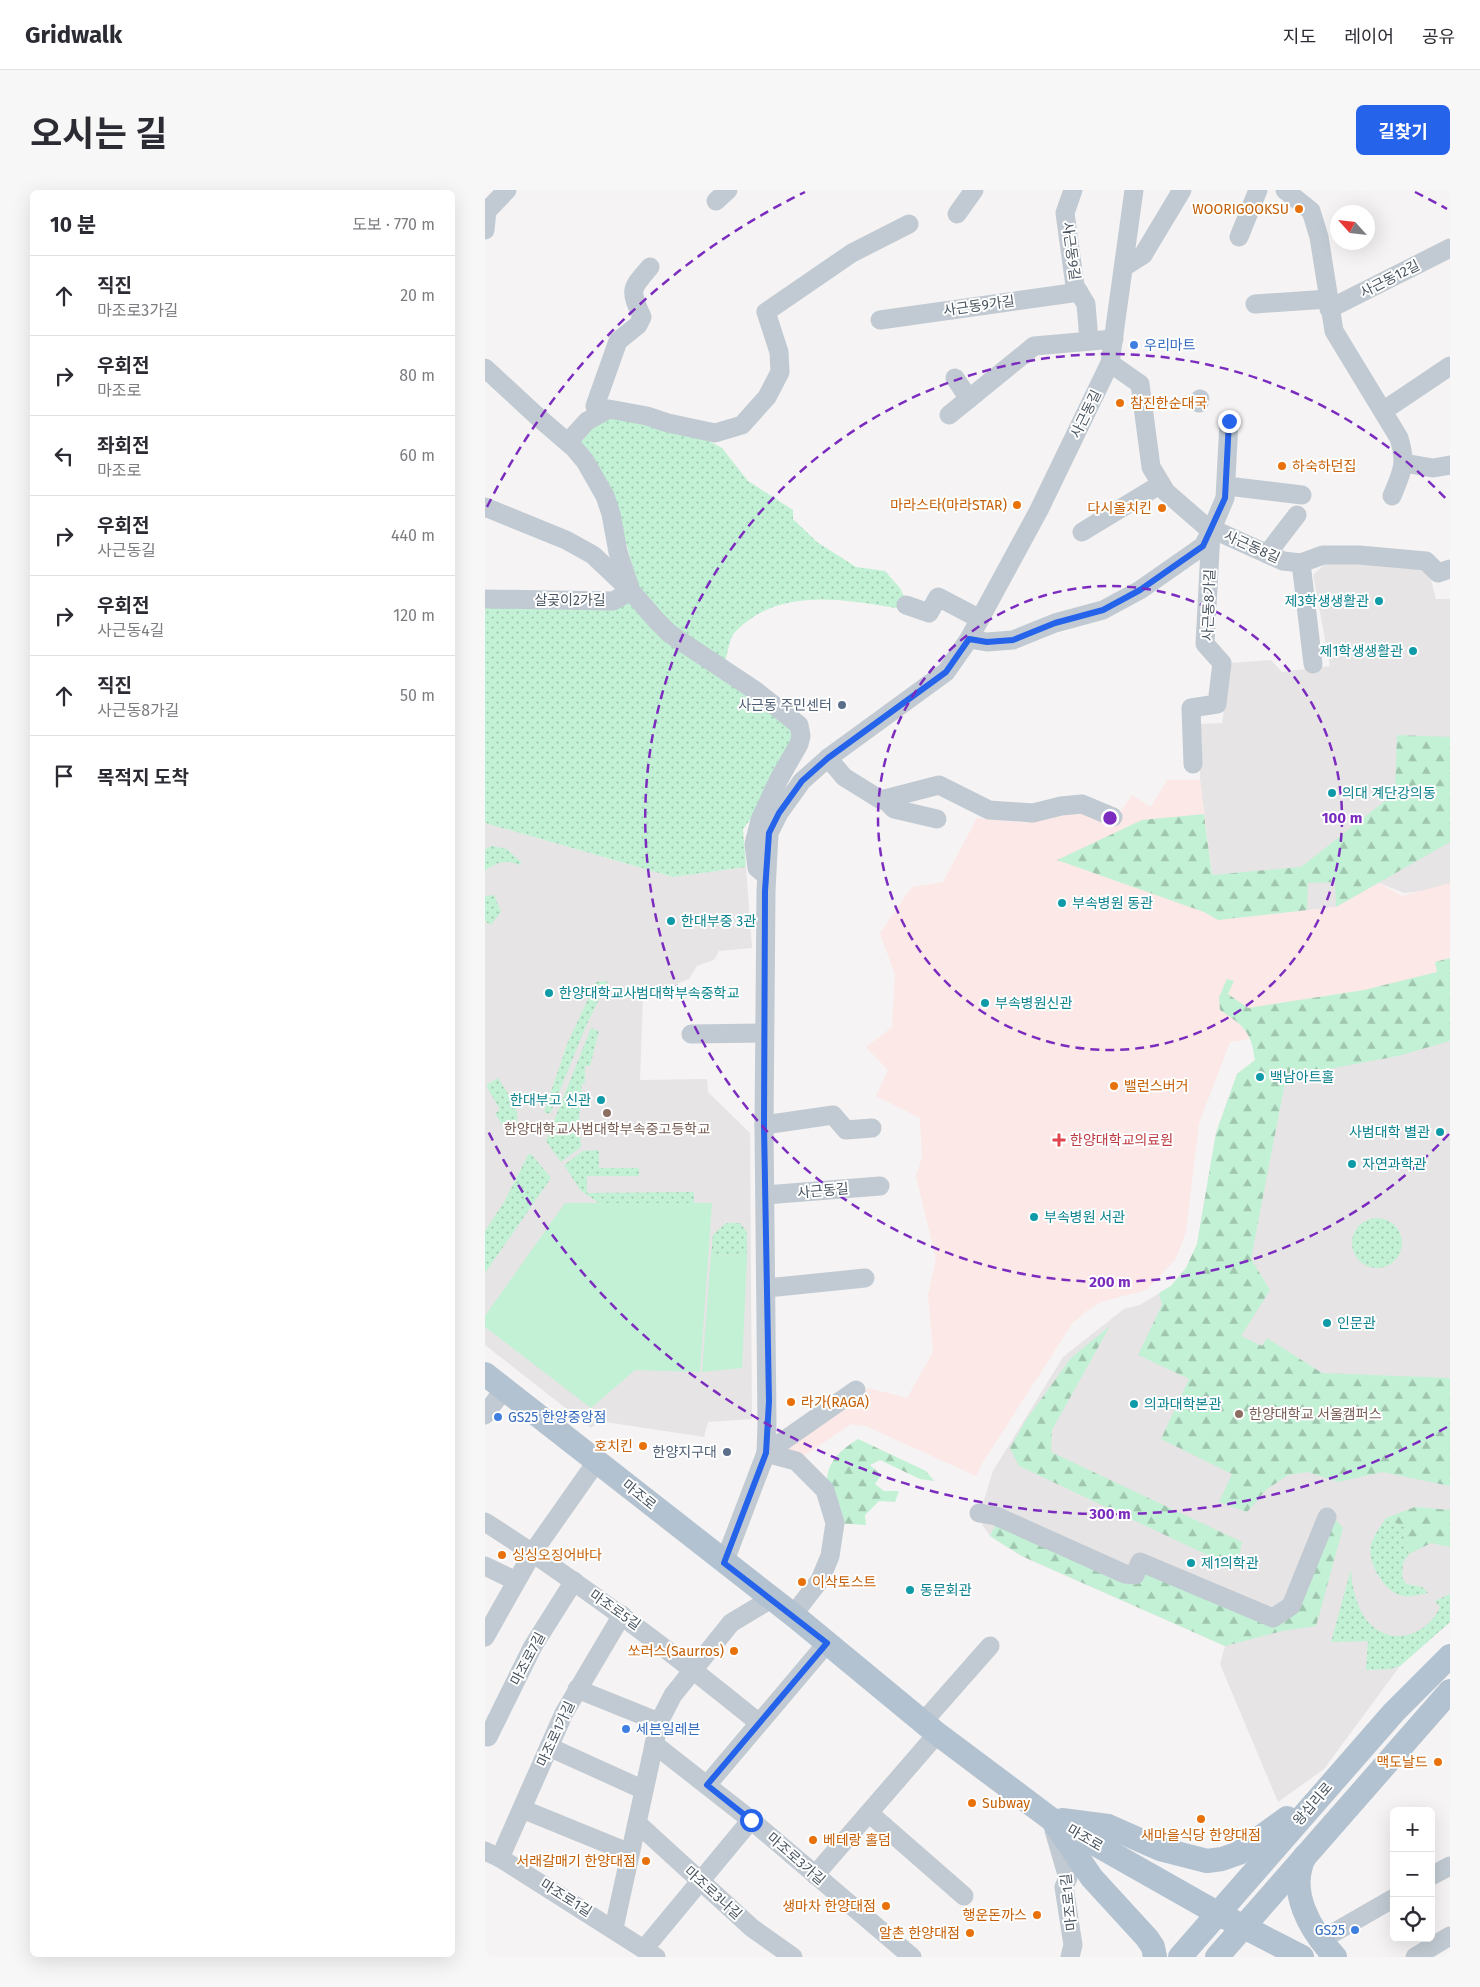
<!DOCTYPE html>
<html lang="ko">
<meta charset="utf-8">
<style>
body{margin:0;font-family:"Fira Sans","Noto Sans KR",sans-serif;background:#f7f7f7;color:#2b2b33}
.controls{position:absolute;right:15px;bottom:15px;display:grid;overflow:hidden;border-radius:8px;box-shadow:0 5px 20px #0002}
.controls button{width:45px;height:45px;display:grid;place-items:center;padding:0;border:0;border-bottom:1px solid #e1e1e2;background:#fff;color:#2b2b33;font:25px sans-serif}
.compass{position:absolute;left:845px;top:15px;width:45px;height:45px;border-radius:50%;background:#fff;box-shadow:0 5px 20px #0002;rotate:297deg}
.stop{position:absolute;width:15px;height:15px;margin:-11px;border:4px solid #2563eb;border-radius:50%;background:#fff}
.stop.end{background:#2563eb;border-color:#fff;box-shadow:0 1px 5px #0008}
.list{margin:0;padding:0;list-style:none}
h2{display:flex;justify-content:space-between;align-items:center;height:65px;margin:0;padding:0 20px;font-size:21px}
h2 small{font-size:16px;font-weight:400;color:#7c7c81}
.list li{display:grid;grid-template-columns:32px 1fr auto;gap:15px;align-items:center;box-sizing:border-box;height:80px;padding:0 20px;border-top:1px solid #e1e1e2}
.list b{display:block;font-size:19px;white-space:nowrap}
.list p{margin:0;font-size:16px;white-space:nowrap;color:#7c7c81}
.list em{font-size:16px;font-style:normal;color:#7c7c81}
.icon{flex:none;width:28px;height:28px;fill:none;stroke:currentColor;stroke-width:2;stroke-linecap:round;stroke-linejoin:round}
.map{position:relative;flex:none;width:965px;height:1767px;overflow:hidden;border-radius:8px}
header{display:flex;align-items:center;gap:30px;box-sizing:border-box;height:70px;padding:0 25px;background:#fff;border-bottom:1px solid #e1e1e2}
header strong{font-size:24px}
nav{display:flex;gap:28px;margin-inline-start:auto;font-size:18px}
.intro{display:flex;align-items:center;justify-content:space-between;box-sizing:border-box;height:120px;padding:0 30px}
h1{margin:0;font-size:35px}
.button{padding:12px 22px;border-radius:8px;background:#2563eb;color:#fff;font-size:18px;font-weight:700}
main{display:flex;gap:30px;padding:0 30px}
aside{flex:1;background:#fff;border-radius:8px;box-shadow:0 5px 20px #0002}
.map>svg:first-child{display:block}
</style>
<header>
<strong>Gridwalk</strong>
<nav><a>지도</a><a>레이어</a><a>공유</a></nav>
</header>
<div class="intro"><h1>오시는 길</h1><a class="button">길찾기</a></div>
<main>
<aside>
<h2>10 분<small>도보 · 770 m</small></h2>
<ul class="list">
<li><svg class="icon" aria-label="ahead" viewBox="0 0 24 24"><path d="M12 20V5M6 11l6-6 6 6"/></svg><div><b>직진</b><p>마조로3가길</p></div><em>20 m</em></li>
<li><svg class="icon" aria-label="right" viewBox="0 0 24 24"><path d="M7 20v-9h11M14 6l5 5-5 5"/></svg><div><b>우회전</b><p>마조로</p></div><em>80 m</em></li>
<li><svg class="icon" aria-label="left" viewBox="0 0 24 24"><path d="M17 20v-9H6M10 6l-5 5 5 5"/></svg><div><b>좌회전</b><p>마조로</p></div><em>60 m</em></li>
<li><svg class="icon" aria-label="right" viewBox="0 0 24 24"><path d="M7 20v-9h11M14 6l5 5-5 5"/></svg><div><b>우회전</b><p>사근동길</p></div><em>440 m</em></li>
<li><svg class="icon" aria-label="right" viewBox="0 0 24 24"><path d="M7 20v-9h11M14 6l5 5-5 5"/></svg><div><b>우회전</b><p>사근동4길</p></div><em>120 m</em></li>
<li><svg class="icon" aria-label="ahead" viewBox="0 0 24 24"><path d="M12 20V5M6 11l6-6 6 6"/></svg><div><b>직진</b><p>사근동8가길</p></div><em>50 m</em></li>
<li><svg class="icon" aria-label="arrive" viewBox="0 0 24 24"><path d="M6 21V4h12l-3 4 3 4H6"/></svg><div><b>목적지 도착</b></div></li>
</ul>
</aside>
<div class="map">
<svg width="965" height="1767" viewBox="0 0 965 1767">
<defs>
<pattern id="grass-dots" width="8" height="8" patternUnits="userSpaceOnUse" patternTransform="scale(1.25)"><rect width="8" height="8" fill="#c3f1d5"/><path d="M2 2h.1M6 6h.1" fill="none" stroke="#a0c6b0" stroke-width="1.8" stroke-linecap="round"/></pattern>
<pattern id="forest-firs" width="22" height="20" patternUnits="userSpaceOnUse" patternTransform="scale(1.25)"><rect width="22" height="20" fill="#c3f1d5"/><path d="M5 1l3.5 6h-7zM16 11l3.5 6h-7z" fill="#a0c6b0"/></pattern>
</defs>
<rect width="100%" height="100%" fill="#f5f3f3"/>
<!-- education -->
<g fill="#e6e4e5">
<polygon points="842,372 942,375 951,409 965,409 965,698 919,703 894,693 851,717 733,730 715,590 715,534 737,533 746,473 786,470 797,482 845,476 828,385"/>
<polygon points="0,633 188,687 261,677 267,758 234,761 229,770 212,776 204,789 158,807 155,890 222,889 223,902 265,943 267,1229 223,1232 219,1247 114,1231 106,1238 0,1155"/>
<polygon points="965,820 965,1432 915,1476 839,1579 793,1612 735,1474 740,1456 536,1366 505,1346 498,1336 495,1323 508,1281 578,1167 639,1119 655,1115 686,1096 701,1078 712,1054 731,943 752,884 770,870 767,851"/>
</g>
<!-- medical -->
<polygon fill="#fce8e6" points="682,590 715,590 733,730 851,717 894,693 917,706 965,693 965,819 745,852 714,933 701,1041 691,1069 661,1100 616,1112 600,1122 587,1134 496,1275 491,1286 381,1236 366,1234 311,1271 302,1256 383,1198 422,1208 448,1162 443,1105 451,1069 431,986 437,968 435,928 391,906 403,880 381,857 407,837 410,785 395,743 427,697 458,692 492,628 541,633 587,619 627,634 647,605 666,617"/>
<!-- grass -->
<g fill="url(#grass-dots)">
<path d="M134,225L224,251L237,258L263,291L308,320V329L332,352L371,377L400,381L415,398L422,412L411,418C357,409 293,397 250,442C244,448 243,463 240,471L306,517L324,539L323,555L258,639L261,677L188,687L0,633V414L155,403L130,313L96,257C95,234 115,230 134,225Z"/>
<path d="M7,656L22,659L36,672L35,675C22,669 10,672 0,681V659Z"/>
<polygon points="9,705 16,722 6,735 0,731 0,706"/>
<polygon points="123,791 101,836 65,924 59,922 83,852 111,792"/>
<polygon points="106,838 114,841 105,876 100,876 100,893 97,894 94,927 96,957 76,972 61,951"/>
<path d="M13,888C25,908 43,926 24,946L10,923L15,920L1,895Z"/>
<polygon points="114,960 114,978 154,978 154,986 102,986 102,1003 209,1002 209,1013 114,1013 96,1001 79,975 98,961"/>
<polygon points="46,964 66,988 0,1083 0,1041 19,1012 43,965"/>
<circle cx="892" cy="1053" r="25"/>
<polygon points="241,1033 255,1033 262,1042 262,1066 226,1065 228,1045"/>
<path d="M901,1328L919,1337L924,1364L918,1373L917,1387L921,1394L937,1397L943,1403C933,1405 922,1409 912,1404C896,1396 880,1369 887,1352C890,1343 896,1336 901,1328Z"/>
<path d="M866,1379C866,1396 873,1422 885,1434C909,1457 942,1445 955,1417L950,1411L965,1404V1432L915,1476L905,1479L881,1480L883,1451L846,1452Z"/>
</g>
<!-- forest -->
<g fill="url(#forest-firs)">
<polygon points="912,545 965,547 965,652 851,717 850,692 823,693 822,720 733,730 719,722 572,670 657,630 719,624 727,685 816,677 910,603"/>
<path d="M965,768V851L913,866L801,887L766,1069L785,1100L756,1146L777,1156L782,1148L837,1183L965,1188V1296L897,1282L853,1292L823,1282L803,1285L782,1299L762,1322L734,1312L747,1284L676,1249L704,1189L653,1165L677,1115L674,1103L686,1096L701,1078L712,1054L731,943L752,884L770,870C766,841 759,836 735,820L734,807L742,789L749,791L743,804L763,818L879,800L952,782L950,772Z"/>
<polygon points="625,1136 567,1240 566,1262 757,1352 752,1379 534,1276 525,1258 541,1230 586,1168"/>
<path d="M373,1249L441,1281L449,1291L435,1289L395,1270L385,1275L396,1285L390,1294L399,1301H414L410,1312L394,1311L380,1325L381,1335L350,1333C338,1294 334,1273 373,1249Z"/>
<polygon points="930,1317 965,1320 965,1357 946,1353 924,1364 919,1337 901,1328"/>
<polygon points="850,1329 858,1338 831,1436 797,1441 740,1456 537,1366 505,1346 511,1334 640,1384 655,1372 788,1428"/>
</g>
<!-- garden -->
<g fill="#c3f1d5">
<polygon points="80,1013 227,1013 215,1182 150,1180 106,1218 0,1137 0,1126"/>
<polygon points="226,1065 262,1066 257,1178 217,1182"/>
</g>
<g fill="none" stroke-linecap="round" stroke-linejoin="round">
<!-- minor -->
<g stroke="#c1cad2" stroke-width="19">
<polyline points="588,0 580,23 590,96 601,114 604,150"/>
<path d="M800,0L826,21L834,47L849,141L914,248C922,274 917,282 907,306"/>
<polyline points="231,11 243,0"/>
<polyline points="472,24 489,0"/>
<polyline points="0,40 2,21 22,0"/>
<polyline points="754,47 773,0"/>
<polyline points="639,77 658,65 697,0"/>
<polyline points="770,114 843,109"/>
<polyline points="844,119 965,58"/>
<polyline points="395,130 594,102"/>
<polyline points="625,173 655,194 666,277 681,302 726,341 736,343 798,371 816,373 838,365 874,365 941,371 953,383 965,379"/>
<polyline points="0,178 53,227 89,258 100,271 120,306 126,324 133,362 146,401 171,430 185,444 271,501 314,535 316,546 314,554 294,589 275,630 269,654 272,678 278,683"/>
<polyline points="470,188 484,209"/>
<polyline points="714,213 715,209"/>
<polyline points="898,221 965,176"/>
<path d="M112,224L110,216L133,151L153,135L157,127C144,99 146,99 165,77"/>
<polyline points="464,225 549,156 629,149"/>
<polyline points="83,252 102,231 124,219 162,226 183,233 230,243 257,235 282,207 295,182 294,162 281,122 367,63 424,34"/>
<polyline points="919,273 948,278 965,275"/>
<polyline points="742,296 817,305"/>
<polyline points="0,317 81,350 108,365 146,401 128,411 0,409"/>
<polyline points="597,342 676,294"/>
<polyline points="782,364 812,325"/>
<polyline points="816,373 828,474"/>
<polyline points="421,415 444,423 453,407 495,429"/>
<polyline points="484,449 502,452 528,450 570,433 618,420 655,400 718,356 726,341"/>
<polyline points="343,568 359,587 396,610 454,595 504,620 548,623 576,616 597,614 628,627"/>
<polyline points="708,574 706,518 732,514 737,473 720,454 726,341 740,308 744,231"/>
<polyline points="399,609 409,619 452,629"/>
<polyline points="206,844 279,843"/>
<polyline points="279,935 348,925 361,940 387,938"/>
<polyline points="280,1005 395,996"/>
<polyline points="282,1098 380,1088"/>
<polyline points="0,1225 19,1199"/>
<polyline points="281,1263 311,1271 340,1300 350,1333 345,1366 335,1390 308,1425"/>
<polyline points="281,1263 371,1200"/>
<polyline points="494,1323 511,1326 640,1384 650,1385 655,1372 788,1428 806,1416 842,1327"/>
<path d="M0,1332C96,1393 186,1461 274,1533"/>
<polyline points="239,1373 281,1263 282,1234 279,937 281,701 284,643 294,623 317,591 343,568 461,482 484,449 554,320 625,173 649,0"/>
<polyline points="0,1376 31,1391"/>
<polyline points="0,1447 48,1362 112,1271"/>
<polyline points="92,1499 174,1532"/>
<polyline points="438,1532 505,1456"/>
<polyline points="0,1545 3,1547 48,1456 89,1391"/>
<polyline points="169,1554 266,1630 427,1767"/>
<polyline points="64,1557 159,1600"/>
<polyline points="222,1595 342,1453"/>
<polyline points="37,1619 145,1663"/>
<polyline points="384,1623 479,1706"/>
<polyline points="152,1633 267,1738 308,1767"/>
<polyline points="569,1640 583,1688 579,1697 588,1755 585,1767"/>
<polyline points="0,1661 15,1668 171,1767"/>
<polyline points="15,1668 79,1523 137,1425"/>
<polyline points="330,1685 452,1544"/>
<polyline points="946,1686 965,1676"/>
<polyline points="129,1738 174,1532 188,1505 246,1433 286,1409"/>
<polyline points="836,1750 909,1708"/>
<polyline points="159,1759 266,1630"/>
<polyline points="930,1767 965,1746"/>
</g>
<!-- major -->
<g stroke="#b3c2d1" stroke-width="24">
<polyline points="0,1184 312,1428 450,1542 566,1629 732,1723 817,1767"/>
<polyline points="577,1630 623,1636 675,1659 722,1671 737,1669 754,1663 802,1628"/>
<polyline points="570,1634 607,1688 662,1748 668,1757 670,1767"/>
<path d="M820,1666C802,1701 825,1740 850,1767"/>
<polyline points="695,1767 909,1522 965,1466"/>
<polyline points="732,1767 965,1501"/>
</g>
</g>
<g fill="none" stroke-linecap="round" stroke-linejoin="round">
<!-- route -->
<polyline stroke="#2563eb" stroke-width="6" points="266,1630 222,1595 342,1453 239,1373 281,1263 284,1211 279,937 280,701 284,643 294,623 317,591 343,568 461,482 484,449 502,452 528,450 570,433 618,420 655,400 718,356 740,308 744,231"/>
</g>
<!-- distance rings -->
<g fill="none" stroke="#7b2cbf" stroke-width="2.5" stroke-dasharray="9 6">
<circle cx="625" cy="628" r="232"/>
<path d="M964 944A464 464 0 1 1 964 312"/>
<path d="M962 1237A696 696 0 0 1 2 939M2 317A696 696 0 0 1 320 2M930 2A696 696 0 0 1 962 19"/>
</g>
<!-- markers -->
<g fill="#e8710a" stroke="#fff" stroke-width="2">
<circle cx="814" cy="19" r="5"/>
<circle cx="635" cy="213" r="5"/>
<circle cx="797" cy="276" r="5"/>
<circle cx="532" cy="315" r="5"/>
<circle cx="677" cy="318" r="5"/>
<circle cx="629" cy="896" r="5"/>
<circle cx="306" cy="1212" r="5"/>
<circle cx="158" cy="1256" r="5"/>
<circle cx="17" cy="1365" r="5"/>
<circle cx="317" cy="1392" r="5"/>
<circle cx="249" cy="1461" r="5"/>
<circle cx="953" cy="1572" r="5"/>
<circle cx="487" cy="1613" r="5"/>
<circle cx="716" cy="1629" r="5"/>
<circle cx="328" cy="1650" r="5"/>
<circle cx="161" cy="1671" r="5"/>
<circle cx="401" cy="1716" r="5"/>
<circle cx="552" cy="1725" r="5"/>
<circle cx="485" cy="1743" r="5"/>
</g>
<g fill="#3f7fe0" stroke="#fff" stroke-width="2">
<circle cx="649" cy="155" r="5"/>
<circle cx="13" cy="1227" r="5"/>
<circle cx="141" cy="1539" r="5"/>
<circle cx="870" cy="1740" r="5"/>
</g>
<g fill="#0f9aa8" stroke="#fff" stroke-width="2">
<circle cx="894" cy="411" r="5"/>
<circle cx="928" cy="461" r="5"/>
<circle cx="847" cy="603" r="5"/>
<circle cx="577" cy="713" r="5"/>
<circle cx="186" cy="731" r="5"/>
<circle cx="64" cy="803" r="5"/>
<circle cx="500" cy="813" r="5"/>
<circle cx="775" cy="887" r="5"/>
<circle cx="116" cy="910" r="5"/>
<circle cx="955" cy="942" r="5"/>
<circle cx="867" cy="974" r="5"/>
<circle cx="549" cy="1027" r="5"/>
<circle cx="842" cy="1133" r="5"/>
<circle cx="649" cy="1214" r="5"/>
<circle cx="706" cy="1373" r="5"/>
<circle cx="425" cy="1400" r="5"/>
</g>
<g fill="#5c6f8a" stroke="#fff" stroke-width="2">
<circle cx="357" cy="515" r="5"/>
<circle cx="242" cy="1262" r="5"/>
</g>
<g fill="#8d6e63" stroke="#fff" stroke-width="2">
<circle cx="122" cy="923" r="5"/>
<circle cx="754" cy="1224" r="5"/>
</g>
<path fill="#e0444e" stroke="#fff" stroke-width="2" d="M571.5 942.5h5v5h5v5h-5v5h-5v-5h-5v-5h5z"/>
<g text-anchor="middle" dominant-baseline="central" stroke-width="4" stroke-linejoin="round" paint-order="stroke">
<!-- food labels -->
<g font-size="14" fill="#c56008" stroke="#fff" text-anchor="end">
<text x="804" y="19">WOORIGOOKSU</text>
<text x="645" y="213" text-anchor="start">참진한순대국</text>
<text x="807" y="276" text-anchor="start">하숙하던집</text>
<text x="522" y="315">마라스타(마라STAR)</text>
<text x="667" y="318">다시올치킨</text>
<text x="639" y="896" text-anchor="start">밸런스버거</text>
<text x="316" y="1212" text-anchor="start">라가(RAGA)</text>
<text x="148" y="1256">호치킨</text>
<text x="27" y="1365" text-anchor="start">싱싱오징어바다</text>
<text x="327" y="1392" text-anchor="start">이삭토스트</text>
<text x="239" y="1461">쏘러스(Saurros)</text>
<text x="943" y="1572">맥도날드</text>
<text x="497" y="1613" text-anchor="start">Subway</text>
<text x="716" y="1645" text-anchor="middle">새마을식당 한양대점</text>
<text x="338" y="1650" text-anchor="start">베테랑 홀덤</text>
<text x="151" y="1671">서래갈매기 한양대점</text>
<text x="391" y="1716">생마차 한양대점</text>
<text x="542" y="1725">행운돈까스</text>
<text x="475" y="1743">알촌 한양대점</text>
</g>
<!-- street labels -->
<g font-size="14" fill="#4a5661" stroke="#fff">
<text transform="translate(586 61) rotate(82)">사근동9길</text>
<text transform="translate(905 89) rotate(-27)">사근동12길</text>
<text transform="translate(494 116) rotate(-8)">사근동9가길</text>
<text transform="translate(601 224) rotate(-64)">사근동길</text>
<text transform="translate(767 357) rotate(24)">사근동8길</text>
<text x="85" y="410">살곶이2가길</text>
<text transform="translate(724 415) rotate(-88)">사근동8가길</text>
<text transform="translate(338 1001) rotate(-5)">사근동길</text>
<text transform="translate(154 1305) rotate(39)">마조로</text>
<text transform="translate(130 1420) rotate(35)">마조로5길</text>
<text transform="translate(43 1469) rotate(-62)">마조로7길</text>
<text transform="translate(71 1544) rotate(-65)">마조로1가길</text>
<text transform="translate(828 1614) rotate(-49)">왕십리로</text>
<text transform="translate(600 1648) rotate(30)">마조로</text>
<text transform="translate(311 1669) rotate(41)">마조로3가길</text>
<text transform="translate(228 1703) rotate(42)">마조로3나길</text>
<text transform="translate(81 1708) rotate(32)">마조로1길</text>
<text transform="translate(584 1712) rotate(-96)">마조로1길</text>
</g>
<!-- shop labels -->
<g font-size="14" fill="#366cbe" stroke="#fff" text-anchor="start">
<text x="659" y="155">우리마트</text>
<text x="23" y="1227">GS25 한양중앙점</text>
<text x="151" y="1539">세븐일레븐</text>
<text x="860" y="1740" text-anchor="end">GS25</text>
</g>
<!-- culture labels -->
<g font-size="14" fill="#0d838f" stroke="#fff" text-anchor="start">
<text x="884" y="411" text-anchor="end">제3학생생활관</text>
<text x="918" y="461" text-anchor="end">제1학생생활관</text>
<text x="857" y="603">의대 계단강의동</text>
<text x="587" y="713">부속병원 동관</text>
<text x="196" y="731">한대부중 3관</text>
<text x="74" y="803">한양대학교사범대학부속중학교</text>
<text x="510" y="813">부속병원신관</text>
<text x="785" y="887">백남아트홀</text>
<text x="106" y="910" text-anchor="end">한대부고 신관</text>
<text x="945" y="942" text-anchor="end">사범대학 별관</text>
<text x="877" y="974">자연과학관</text>
<text x="559" y="1027">부속병원 서관</text>
<text x="852" y="1133">인문관</text>
<text x="659" y="1214">의과대학본관</text>
<text x="716" y="1373">제1의학관</text>
<text x="435" y="1400">동문회관</text>
</g>
<!-- service labels -->
<g font-size="14" fill="#4e5e75" stroke="#fff" text-anchor="end">
<text x="347" y="515">사근동 주민센터</text>
<text x="232" y="1262">한양지구대</text>
</g>
<!-- education labels -->
<g font-size="14" fill="#785e54" stroke="#fff">
<text x="122" y="939">한양대학교사범대학부속중고등학교</text>
<text x="764" y="1224" text-anchor="start">한양대학교 서울캠퍼스</text>
</g>
<!-- health labels -->
<g font-size="14" fill="#be3a42" stroke="#fff" text-anchor="start">
<text x="585" y="950">한양대학교의료원</text>
</g>
</g>
<circle cx="625" cy="628" r="8" fill="#7b2cbf" stroke="#fff" stroke-width="2.5"/>
<g font-size="15" text-anchor="middle" font-weight="bold" fill="#7b2cbf" stroke="#fff" stroke-width="4" stroke-linejoin="round" paint-order="stroke">
<text x="857" y="633">100 m</text>
<text x="625" y="1097">200 m</text>
<text x="625" y="1329">300 m</text>
</g>
</svg>
<div class="controls">
<button>+</button>
<button>−</button>
<button><svg class="icon" aria-label="locate" viewBox="0 0 24 24"><circle cx="12" cy="12" r="6"/><path d="M12 2v4M12 18v4M2 12h4M18 12h4"/></svg></button>
</div>
<svg class="compass" viewBox="-18 -18 36 36"><path d="M0-13l5 13h-10z" fill="#e53935"/><path d="M0 13l5-13h-10z" fill="#7c7c81"/></svg>
<div class="stop" style="left:266px;top:1630px"></div>
<div class="stop end" style="left:744px;top:231px"></div>
</div>
</main>
